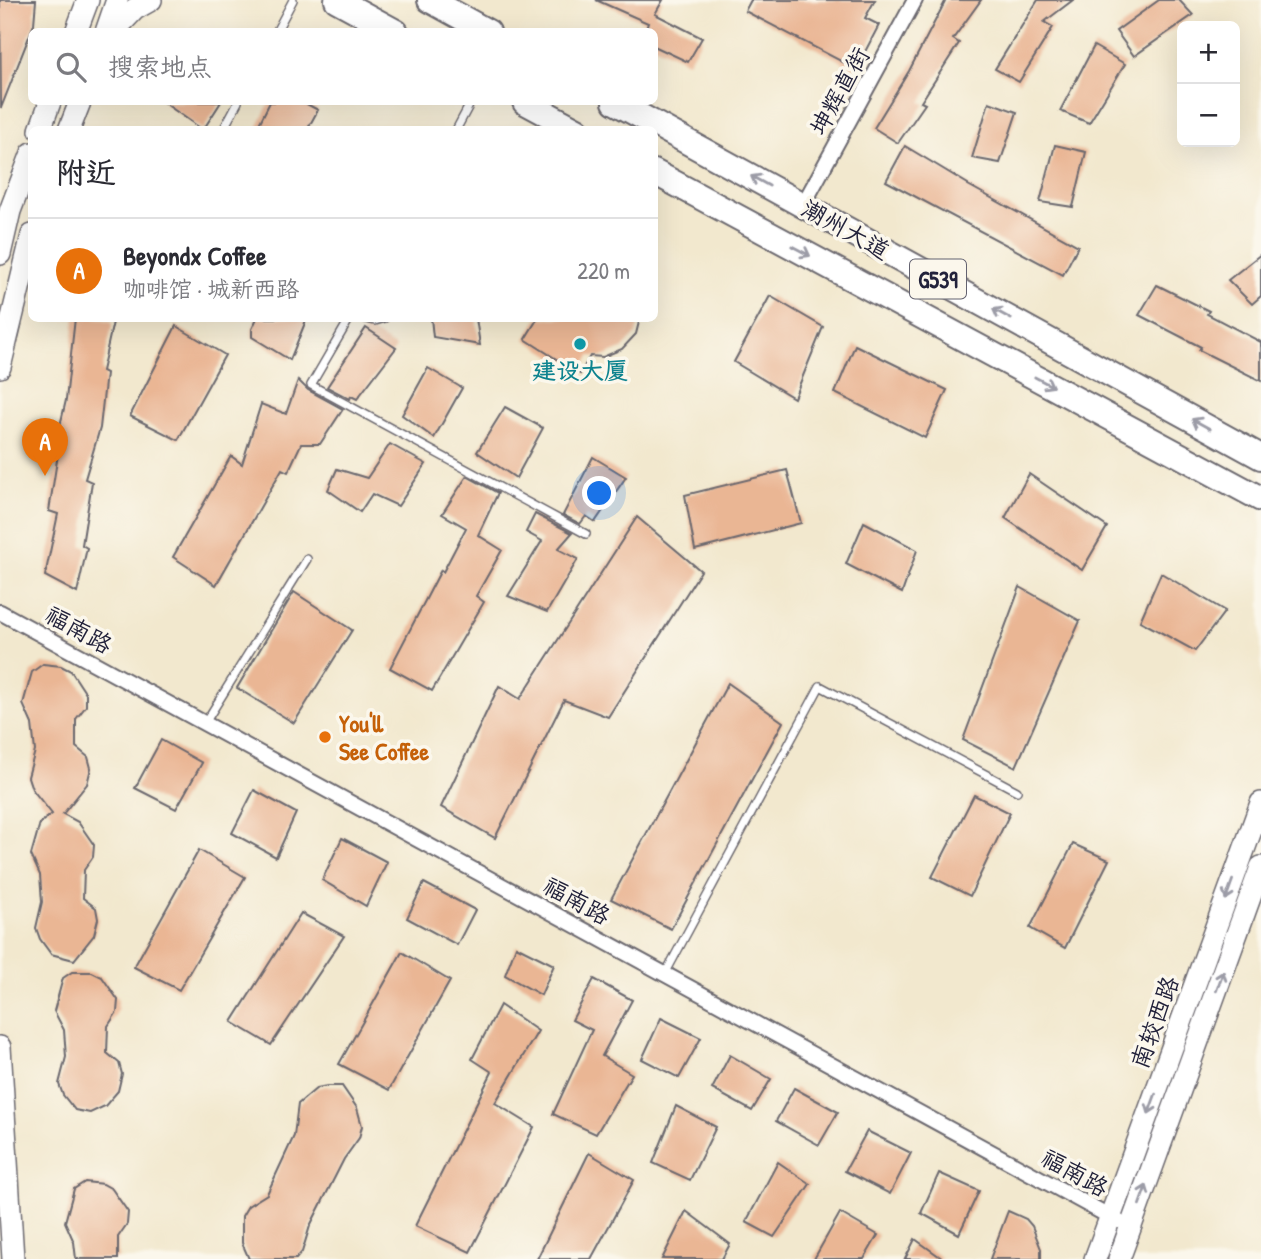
<!DOCTYPE html>
<html lang="zh">
<meta charset="utf-8">
<style>
body{margin:0;font-family:"Patrick Hand","LXGW WenKai TC",sans-serif;background:#f2f2f3;color:#2b2b33}
.controls{position:absolute;right:21px;top:21px;display:grid;overflow:hidden;border-radius:10px;box-shadow:0 7px 28px #0002}
.controls button{width:63px;height:63px;display:grid;place-items:center;padding:0;border:0;border-bottom:2px solid #e1e1e2;background:#fff;color:#2b2b33;font:35px sans-serif}
.you{position:absolute;left:600px;top:494px;width:24px;height:24px;margin:-18px;border:5px solid #fff;border-radius:50%;background:#1a73e8;box-shadow:0 0 0 10px #1a73e833}
.badge{display:grid;place-items:center;width:46px;height:46px;border-radius:50%;background:#1f6fb2;color:#fff;font-size:23px;font-weight:700}
.pin{position:absolute;translate:-50% -58px;filter:drop-shadow(0 2px 4px #0008)}
.pin::after{content:'';position:absolute;top:37px;width:24px;height:21px;background:inherit;clip-path:polygon(0 0,100% 0,50% 100%)}
.list{margin:0;padding:0;list-style:none}
h2{display:flex;justify-content:space-between;align-items:center;height:91px;margin:0;padding:0 28px;font-size:30px}
h2 small{font-size:23px;font-weight:400;color:#7c7c81}
.list li{display:grid;grid-template-columns:46px 1fr auto;gap:21px;align-items:center;box-sizing:border-box;height:105px;padding:0 28px;border-top:2px solid #e1e1e2}
.list b{display:block;font-size:26px;white-space:nowrap}
.list p{margin:0;font-size:23px;white-space:nowrap;color:#7c7c81}
.list em{font-size:23px;font-style:normal;color:#7c7c81}
.icon{flex:none;width:38px;height:38px;fill:none;stroke:currentColor;stroke-width:2;stroke-linecap:round;stroke-linejoin:round}
.map{position:relative;flex:none;width:1261px;height:1259px;overflow:hidden}
.search{position:absolute;background:#fff;box-shadow:0 7px 28px #0002;left:28px;top:28px;width:630px;height:77px;display:flex;align-items:center;gap:18px;box-sizing:border-box;padding:0 24px;border-radius:10px;color:#7c7c81;font-size:26px}
.panel{position:absolute;background:#fff;box-shadow:0 7px 28px #0002;left:28px;top:126px;width:630px;height:196px;border-radius:10px}
.map>svg:first-child{display:block}
</style>
<div class="map">
<svg width="1261" height="1259" viewBox="0 0 1261 1259">
<rect width="100%" height="100%" fill="#fbf7ec"/>
<filter id="ink" filterUnits="userSpaceOnUse"><feTurbulence type="fractalNoise" baseFrequency=".0143" numOctaves="2"/><feDisplacementMap in="SourceGraphic" scale="14" xChannelSelector="R" yChannelSelector="G"/><feConvolveMatrix kernelMatrix="1 2 1 2 8 2 1 2 1" color-interpolation-filters="sRGB"/></filter>
<filter id="wash" filterUnits="userSpaceOnUse"><feTurbulence type="fractalNoise" baseFrequency=".00686" numOctaves="4" result="noise"/><feDisplacementMap in="SourceGraphic" scale="28" xChannelSelector="R" yChannelSelector="G"/><feGaussianBlur stdDeviation="1.57" result="paint"/><feColorMatrix in="noise" values="0 0 0 0 0 0 0 0 0 0 0 0 0 0 0 0 0 1.4 0 .05"/><feComposite in="paint" operator="in"/></filter>
<g filter="url(#wash)">
<rect width="100%" height="100%" fill="#f2e8ce"/>
<g id="blocks">
<!-- building -->
<g fill="#eab694">
<polygon points="0,0 36,0 34,24 1,108"/>
<polygon points="596,0 663,0 655,14 702,38 688,62 654,46 654,32 645,32 648,23"/>
<polygon points="751,0 875,0 865,18 879,25 856,69 745,11"/>
<polygon points="946,0 981,0 953,39 959,43 921,102 925,104 898,143 874,128 909,71"/>
<polygon points="1038,0 1073,0 1044,22 1053,27 1019,82 995,69"/>
<polygon points="1159,0 1179,0 1193,15 1134,56 1116,31"/>
<polygon points="1094,46 1125,64 1089,123 1060,111"/>
<polygon points="163,102 221,102 203,130"/>
<polygon points="270,102 303,102 318,110 307,130 256,130"/>
<polygon points="989,102 1017,112 1000,163 972,158"/>
<polygon points="1055,145 1086,152 1073,207 1040,202"/>
<polygon points="905,146 968,184 968,185 1078,246 1063,275 886,181"/>
<polygon points="1261,254 1261,296 1252,304 1228,280"/>
<polygon points="1157,285 1209,311 1207,314 1261,342 1261,381 1199,350 1201,347 1139,315"/>
<polygon points="770,296 823,327 794,398 734,362"/>
<polygon points="75,318 98,318 113,322 102,371 106,373 100,428 85,479 92,482 82,545 87,548 77,593 45,576 58,514 49,511 58,454 54,452 66,400"/>
<polygon points="257,318 307,318 290,360 252,337 252,329"/>
<polygon points="431,318 476,318 480,345 433,337"/>
<polygon points="538,318 640,318 636,334 622,349 603,357 590,356 580,374 525,339"/>
<polygon points="176,326 225,355 178,440 130,416"/>
<polygon points="366,328 396,348 357,399 351,396 350,399 327,387"/>
<polygon points="855,345 947,390 925,438 835,393"/>
<polygon points="428,368 462,388 434,438 402,415"/>
<polygon points="298,380 308,390 343,409 320,444 301,444 288,472 282,469 216,585 173,557 231,456 242,464 261,404 286,414"/>
<polygon points="505,407 543,428 516,478 477,452"/>
<polygon points="390,444 426,464 398,506 372,494 360,512 328,490 337,469 367,478"/>
<polygon points="593,457 626,477 595,522 586,516 580,524 563,515"/>
<polygon points="787,470 801,523 695,550 685,495"/>
<polygon points="1029,474 1107,527 1082,570 1005,518"/>
<polygon points="467,476 498,493 478,535 502,550 476,596 484,602 432,691 390,668 441,570 443,572 466,528 442,514"/>
<polygon points="535,514 572,533 558,549 578,559 547,612 508,596 542,541 526,532"/>
<polygon points="637,517 701,571 608,717 564,700 495,838 441,807 499,686 520,699"/>
<polygon points="864,522 917,550 902,593 846,564"/>
<polygon points="1161,573 1225,611 1195,651 1140,621"/>
<polygon points="1020,587 1080,621 1016,767 963,740"/>
<polygon points="294,592 352,630 294,723 237,688"/>
<polygon points="43,664 61,666 71,671 86,694 86,706 76,719 76,747 88,757 91,768 87,784 63,814 78,822 94,845 93,857 84,870 83,898 96,908 98,919 94,935 74,960 51,954 40,939 36,928 42,902 40,875 31,855 40,823 52,814 32,789 28,777 35,751 32,724 23,704 32,672"/>
<polygon points="728,683 783,722 671,929 611,899"/>
<polygon points="161,740 202,763 176,809 135,788"/>
<polygon points="254,790 296,813 276,857 232,833"/>
<polygon points="974,795 1010,813 970,896 932,877"/>
<polygon points="342,838 387,862 366,906 322,880"/>
<polygon points="1073,844 1109,860 1065,948 1030,928"/>
<polygon points="199,850 245,877 179,990 134,967"/>
<polygon points="424,883 475,910 457,945 407,918"/>
<polygon points="301,913 344,936 271,1045 232,1022"/>
<polygon points="516,946 554,965 541,995 505,975"/>
<polygon points="402,952 450,981 389,1090 339,1064"/>
<polygon points="72,972 92,972 102,977 118,1000 117,1012 108,1026 107,1053 119,1063 122,1074 118,1091 105,1106 90,1113 75,1110 63,1095 59,1084 66,1057 64,1030 54,1011 63,978"/>
<polygon points="594,979 632,1000 602,1056 632,1074 596,1134 553,1114 592,1030 572,1020"/>
<polygon points="500,1005 538,1031 495,1103 534,1127 470,1252 415,1226 492,1072 472,1059"/>
<polygon points="661,1018 701,1038 679,1078 642,1059"/>
<polygon points="730,1055 771,1079 752,1111 712,1089"/>
<polygon points="327,1086 342,1086 357,1108 362,1126 359,1138 344,1159 310,1226 302,1252 296,1259 249,1259 242,1243 242,1216 248,1206 267,1194 294,1136 298,1104 317,1088"/>
<polygon points="794,1088 838,1112 819,1145 776,1121"/>
<polygon points="676,1106 716,1127 690,1180 653,1163"/>
<polygon points="867,1131 911,1153 890,1194 845,1171"/>
<polygon points="589,1153 634,1180 591,1259 537,1259"/>
<polygon points="778,1162 810,1184 774,1237 746,1222"/>
<polygon points="939,1173 979,1191 959,1234 921,1213"/>
<polygon points="85,1182 103,1184 112,1189 128,1212 127,1224 118,1237 118,1259 76,1259 74,1242 65,1222 74,1189"/>
<polygon points="686,1211 730,1244 722,1259 662,1259"/>
<polygon points="1008,1211 1026,1219 1032,1226 1041,1249 1041,1259 990,1259"/>
<polygon points="840,1213 878,1235 864,1259 814,1259"/>
<polygon points="915,1239 943,1259 905,1259"/>
</g>
</g>
</g>
<g filter="url(#ink)">
<use href="#blocks" fill-opacity="0" stroke="#6b676e" stroke-width="2"/>
<g fill="none" stroke-linecap="round" stroke-linejoin="round">
<defs>
<g id="service">
<polyline points="276,32 293,0"/>
<polyline points="223,130 238,102"/>
<polyline points="456,130 471,102"/>
<polyline points="350,318 311,385 586,534"/>
<polyline points="363,318 375,321 385,318"/>
<polyline points="205,723 307,559"/>
<polyline points="665,974 820,686 1017,791"/>
</g>
<g id="minor">
<polyline points="803,205 915,0"/>
<polyline points="0,612 1118,1221"/>
</g>
<g id="secondary">
<polyline points="76,32 88,0"/>
<polyline points="106,32 117,0"/>
<polyline points="113,32 135,9 151,0"/>
<polyline points="40,130 50,102"/>
<polyline points="69,130 80,102"/>
<polyline points="0,254 10,211 32,153"/>
<polyline points="0,367 32,235"/>
<polyline points="0,1047 13,1259"/>
<polyline points="1095,1259 1261,803"/>
<polyline points="1119,1259 1261,867"/>
</g>
<g id="trunk">
<polyline points="337,0 396,32"/>
<polyline points="430,0 488,32"/>
<polyline points="525,102 577,130"/>
<polyline points="615,102 1261,457"/>
<polyline points="654,172 1261,499"/>
</g>
</defs>
<!-- service casing -->
<use href="#service" stroke="#6b676e" stroke-width="10"/>
<!-- minor casing -->
<use href="#minor" stroke="#6b676e" stroke-width="18"/>
<!-- secondary casing -->
<use href="#secondary" stroke="#6b676e" stroke-width="24"/>
<!-- trunk casing -->
<use href="#trunk" stroke="#6b676e" stroke-width="28"/>
<!-- service -->
<use href="#service" stroke="#fff" stroke-width="7"/>
<!-- minor -->
<use href="#minor" stroke="#fff" stroke-width="14"/>
<!-- secondary -->
<use href="#secondary" stroke="#fff" stroke-width="21"/>
<!-- trunk -->
<use href="#trunk" stroke="#fff" stroke-width="24"/>
</g>
<!-- one-way arrows -->
<defs><path id="oneway-shaft" d="M-6 0H5M1.5-3L5.5 0L1.5 3" fill="none" stroke-width="1.6" stroke-linecap="round" stroke-linejoin="round" transform="scale(1.75)"/></defs>
<g stroke="#9c9ca7">
<use href="#oneway-shaft" transform="translate(760 181) rotate(-151)"/>
<use href="#oneway-shaft" transform="translate(801 251) rotate(28)"/>
<use href="#oneway-shaft" transform="translate(1002 314) rotate(-151)"/>
<use href="#oneway-shaft" transform="translate(1044 382) rotate(28)"/>
<use href="#oneway-shaft" transform="translate(1201 424) rotate(-151)"/>
<use href="#oneway-shaft" transform="translate(1229 890) rotate(110)"/>
<use href="#oneway-shaft" transform="translate(1220 981) rotate(-70)"/>
<use href="#oneway-shaft" transform="translate(1152 1104) rotate(110)"/>
<use href="#oneway-shaft" transform="translate(1143 1195) rotate(-70)"/>
</g>
</g>
<!-- markers -->
<circle fill="#0f9aa8" stroke="#fbf7ec" stroke-width="2.5" cx="580" cy="344" r="7"/>
<circle fill="#e8710a" stroke="#fbf7ec" stroke-width="2.5" cx="325" cy="737" r="7"/>
<g text-anchor="middle" dominant-baseline="central" stroke-width="7" stroke-linejoin="round" paint-order="stroke">
<!-- shield labels -->
<rect fill="#fbf7ec" stroke="#636270" stroke-width="2" x="910" y="259.5" width="56" height="39" rx="5"/>
<g font-size="23" font-weight="bold" fill="#22223b">
<text x="938" y="279">G539</text>
</g>
<!-- street labels -->
<g font-size="24" fill="#22223b" stroke="#fbf7ec">
<text transform="translate(839 91) rotate(-61)">坤辉直街</text>
<text transform="translate(846 229) rotate(29)">潮州大道</text>
<text transform="translate(79 629) rotate(29)">福南路</text>
<text transform="translate(577 900) rotate(29)">福南路</text>
<text transform="translate(1154 1022) rotate(-70)">南较西路</text>
<text transform="translate(1075 1172) rotate(29)">福南路</text>
</g>
<!-- culture labels -->
<g font-size="24" font-weight="bold" fill="#0d838f" stroke="#fbf7ec">
<text x="580" y="370">建设大厦</text>
</g>
<!-- food labels -->
<g font-size="24" font-weight="bold" fill="#c56008" stroke="#fbf7ec" text-anchor="start">
<text x="339" y="723">You'll<tspan x="339" dy="28">See Coffee</tspan></text>
</g>
</g>
</svg>
<div class="controls">
<button>+</button>
<button>−</button>
</div>
<div class="you"></div>
<div class="pin badge" style="left:45px;top:476px;background:#e8710a">A</div>
<div class="search"><svg class="icon" aria-label="search" viewBox="0 0 24 24"><circle cx="10" cy="10" r="6"/><path d="M15 15l6 6"/></svg>搜索地点</div>
<section class="panel">
<h2>附近<small></small></h2>
<ul class="list">
<li><span class="badge" style="background:#e8710a">A</span><div><b>Beyondx Coffee</b><p>咖啡馆 · 城新西路</p></div><em>220 m</em></li>
</ul>
</section>
</div>
